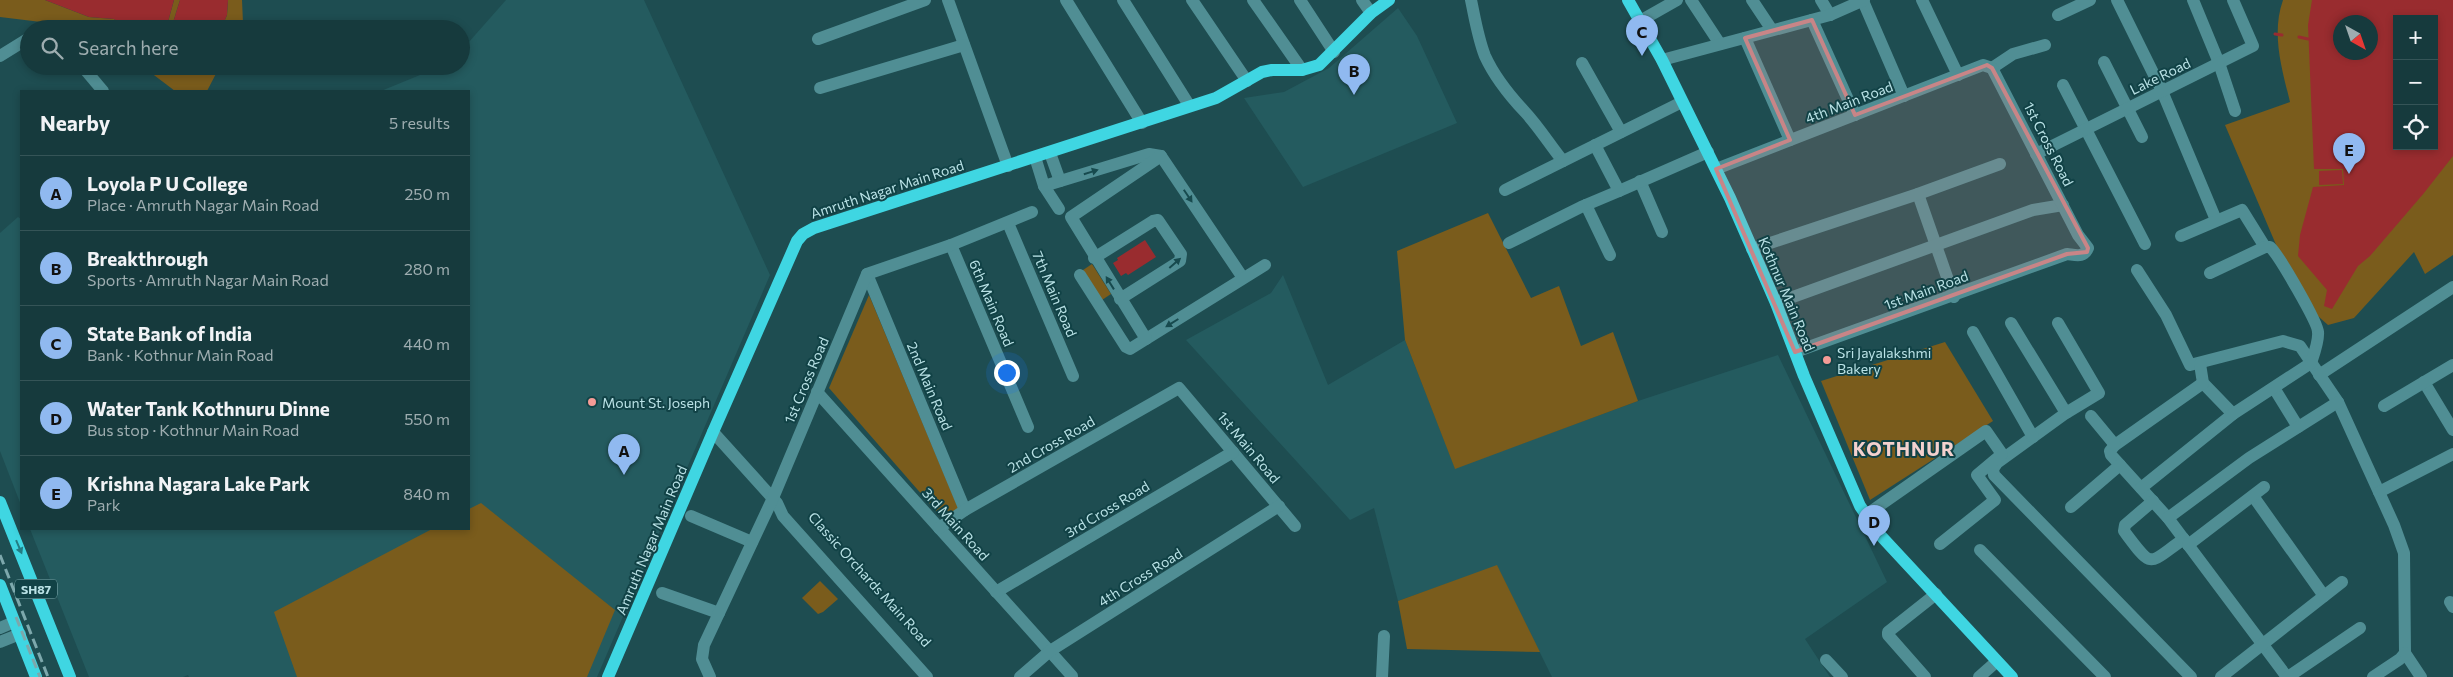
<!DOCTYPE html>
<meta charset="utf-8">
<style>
body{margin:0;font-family:Commissioner,sans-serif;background:#1f4144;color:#f1f3f6}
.controls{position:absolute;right:15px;top:15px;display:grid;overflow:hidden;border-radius:0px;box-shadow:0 2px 8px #0003}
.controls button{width:45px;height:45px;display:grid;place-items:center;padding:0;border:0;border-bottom:1px solid #355457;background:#163a3d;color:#f1f3f6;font:25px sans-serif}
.compass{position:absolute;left:2333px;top:15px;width:45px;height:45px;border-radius:50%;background:#163a3d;box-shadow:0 2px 8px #0003;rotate:140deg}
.you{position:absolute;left:1006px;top:372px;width:18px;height:18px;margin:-12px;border:4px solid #fff;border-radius:50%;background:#1a73e8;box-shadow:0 0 0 8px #1a73e833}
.badge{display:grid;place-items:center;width:32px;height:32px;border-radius:50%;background:#90b9f0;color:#111;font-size:16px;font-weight:700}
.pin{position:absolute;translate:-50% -41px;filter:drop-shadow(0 1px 2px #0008)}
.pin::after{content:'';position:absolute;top:26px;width:18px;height:15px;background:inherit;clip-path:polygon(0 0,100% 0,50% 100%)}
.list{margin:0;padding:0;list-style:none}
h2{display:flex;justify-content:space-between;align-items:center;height:65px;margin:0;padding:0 20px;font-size:21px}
h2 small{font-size:16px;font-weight:400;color:#9eadb0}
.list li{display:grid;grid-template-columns:32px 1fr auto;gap:15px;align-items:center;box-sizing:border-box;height:75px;padding:0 20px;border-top:1px solid #355457}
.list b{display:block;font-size:19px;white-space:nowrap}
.list p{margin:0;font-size:16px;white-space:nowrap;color:#9eadb0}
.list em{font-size:16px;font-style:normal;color:#9eadb0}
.icon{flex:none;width:28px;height:28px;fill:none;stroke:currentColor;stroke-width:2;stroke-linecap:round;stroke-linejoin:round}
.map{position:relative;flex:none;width:2453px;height:677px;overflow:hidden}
.search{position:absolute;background:#163a3d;box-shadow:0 2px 8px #0003;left:20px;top:20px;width:450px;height:55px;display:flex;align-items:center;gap:12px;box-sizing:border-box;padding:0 18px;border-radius:28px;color:#9eadb0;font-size:19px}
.panel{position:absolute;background:#163a3d;box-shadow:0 2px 8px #0003;left:20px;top:90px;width:450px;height:440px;border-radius:0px}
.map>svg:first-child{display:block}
</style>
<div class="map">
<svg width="2453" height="677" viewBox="0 0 2453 677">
<rect width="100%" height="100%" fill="#1e4d51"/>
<!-- built -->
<g fill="#245b5f">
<polygon points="506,0 644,0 770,275 597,677 189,677 188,675 183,677 89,677 30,529 469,529 469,91 381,91 442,66 461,66 461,51"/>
<polygon points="1398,8 1417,36 1457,123 1303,187 1244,98 1284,92 1329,68"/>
<polygon points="18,217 21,219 21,505 0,451 0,233"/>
<polygon points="1283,275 1328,385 1405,340 1455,468 1638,401 1778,355 1887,582 1805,639 1830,677 1552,677 1497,566 1398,601 1374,508 1350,520 1186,340 1271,293"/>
</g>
<!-- green -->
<g fill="#7a5c1c" fill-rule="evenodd">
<polygon points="0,0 45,0 89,17 114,19 129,29 49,29 41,22 0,17"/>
<polygon points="174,0 180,0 171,29 166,29"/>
<polygon points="228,0 242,0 243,23 240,29 221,29 227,15"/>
<path d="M2283,0H2453V255L2425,274L2414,252L2354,318L2328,325L2310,309L2277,247L2225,125L2290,102C2282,69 2271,34 2283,0ZM2397,19H2434V146H2397ZM2340,22H2370V52H2340Z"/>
<polygon points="142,66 189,66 199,71 203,66 220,66 207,91 175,91"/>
<polygon points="1488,213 1531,298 1559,286 1581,346 1613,332 1638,401 1455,469 1405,340 1397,251"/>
<polygon points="1092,264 1111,294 1102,300 1083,270"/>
<polygon points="869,295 959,510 944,520 829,388"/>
<polygon points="1945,342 1993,421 1870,500 1821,381"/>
<polygon points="481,503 615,610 587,677 297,677 274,612 432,529 469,529 469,509"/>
<polygon points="1497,565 1540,652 1407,649 1398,601"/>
<polygon points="820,581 838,599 823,612 818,614 802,598"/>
</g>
<!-- water -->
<g fill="#992c2f" fill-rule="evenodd">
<polygon points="45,0 174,0 166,29 129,29 114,19 89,17"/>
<polygon points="180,0 228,0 227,15 221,29 171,29"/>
<path d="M2312,0H2453V156L2424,193L2370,256L2358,266L2332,309L2324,306L2327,290L2298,256L2300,235L2313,187L2344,185L2343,169H2314L2308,25ZM2397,19H2434V146H2397ZM2340,22H2370V52H2340Z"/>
<polygon points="2342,170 2343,184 2319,185 2319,171"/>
<polygon points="1145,240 1156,257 1128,275 1126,273 1121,276 1113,263 1118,260 1117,258"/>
</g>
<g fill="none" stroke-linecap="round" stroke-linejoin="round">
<!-- stream -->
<g stroke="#992c2f" stroke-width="3">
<polyline points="2275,34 2282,35"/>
<polyline points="2299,37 2308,39"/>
</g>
<!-- minor -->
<g stroke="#508e94" stroke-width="12">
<polyline points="948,0 1008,166"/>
<polyline points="1066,0 1142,123"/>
<polyline points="1123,0 1189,105"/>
<polyline points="1192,0 1247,81"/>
<polyline points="1253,0 1302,70"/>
<polyline points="1300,0 1334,52"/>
<polyline points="1362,0 1371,13"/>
<path d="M1471,0C1475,19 1478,38 1485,56C1495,78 1509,95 1525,112C1539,127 1550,145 1563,161"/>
<polyline points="1691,0 1720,44"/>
<polyline points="1752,0 1772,30"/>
<polyline points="1821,0 1830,15"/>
<polyline points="1922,0 1958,75"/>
<polyline points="2117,0 2162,91 2216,220"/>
<polyline points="2193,0 2219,63 2235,111"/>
<polyline points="1863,1 1904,96"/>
<polyline points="2058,15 2090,0"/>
<polyline points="1812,20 1855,115"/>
<polyline points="1640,21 1677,0"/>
<polyline points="43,29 46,29"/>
<polyline points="1745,38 1790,140"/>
<polyline points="818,39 925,0"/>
<polyline points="0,56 29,38"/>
<polyline points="1662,60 1830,15 1864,0"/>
<polyline points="2104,62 2142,137"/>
<polyline points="1582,63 1621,132"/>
<polyline points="82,66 103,91"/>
<polyline points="1992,68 2013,54 2045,45"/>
<polyline points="2063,85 2145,244"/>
<polyline points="820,88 964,45"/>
<polyline points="1050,153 1060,181"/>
<polyline points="2036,154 2253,46 2233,0"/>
<polyline points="1035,157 1044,186 1059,209"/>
<polyline points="1716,169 1983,65 1992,68"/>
<polyline points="1640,181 1662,232"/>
<polyline points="1044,186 1149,154 1161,156 1243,278"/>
<polyline points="1505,190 1682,102"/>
<polyline points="1619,191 1708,152"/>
<polyline points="1918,194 1954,297"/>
<polyline points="1586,205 1610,255"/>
<polyline points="1008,223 1073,376"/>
<polyline points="2181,236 2242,210 2265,247"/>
<polyline points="1509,243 1581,207 1619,191 1595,145"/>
<polyline points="951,245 1028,427"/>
<polyline points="1752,249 1918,194 2000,164"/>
<polyline points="1094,258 1153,221 1158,220 1181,254 1180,261 1120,299"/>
<polyline points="2137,270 2166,315 2190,365 2283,341 2300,346 2338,402 2394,525 2404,553 2405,653 2400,659 2373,677"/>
<polyline points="867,274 965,510"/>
<polyline points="1080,275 1126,347 1130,349 1265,265"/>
<polyline points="1776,303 2033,210 2063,205"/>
<polyline points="2011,323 2066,413"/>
<polyline points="2058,323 2099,393 2066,413 1997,463 1993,469 1994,475 2191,677"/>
<polyline points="1973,332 2033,437"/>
<polyline points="1146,339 1071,217 1161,156"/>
<path d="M1795,352L2067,254C2076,255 2084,258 2088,248L2078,235L1992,68"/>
<polyline points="2200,364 2203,383 2233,414"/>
<polyline points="2319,375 2453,287"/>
<polyline points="2424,382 2453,430"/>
<polyline points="2203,383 2115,445 2110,451 2111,455 2168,518 2287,677"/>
<polyline points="2274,388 2298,427"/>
<polyline points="817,392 1072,676"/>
<polyline points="2384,406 2453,365"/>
<polyline points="2091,416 2115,445"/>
<polyline points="713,432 777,503 783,516 927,677"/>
<path d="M2141,488L2233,414L2311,363C2314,354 2319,341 2318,332C2318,323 2279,255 2270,247H2265L2210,273"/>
<polyline points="2379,492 2453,454"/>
<polyline points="2253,496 2324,596"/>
<path d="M2153,501L2125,525L2124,531C2154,571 2147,564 2184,539"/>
<polyline points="2071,507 2120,465"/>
<polyline points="1866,515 1986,431 2002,454 1977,475 1995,500 1940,544"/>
<polyline points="691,516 752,542"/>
<polyline points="2168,518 2249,458 2338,402"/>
<polyline points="939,528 965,510 1179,388 1295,526"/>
<polyline points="2188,545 2264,487"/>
<polyline points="1980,550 2105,677"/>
<polyline points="996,592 1233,452"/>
<polyline points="662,593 719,613"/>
<polyline points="2450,602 2453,607"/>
<polyline points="0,628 14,622"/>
<polyline points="0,642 20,634"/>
<polyline points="2405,653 2421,677"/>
<polyline points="1826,660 1842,677"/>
<polyline points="710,677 702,659 704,645 773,498 867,274 951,245 1032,212"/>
<polyline points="1020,677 1050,651 1279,506"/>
<polyline points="1382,677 1384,636"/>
<polyline points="1925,677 1888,635 1888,632 1936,594"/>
<polyline points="1979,677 1996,662"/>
<polyline points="2221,677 2342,582"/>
<polyline points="2288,677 2360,628"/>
</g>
<!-- major -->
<g stroke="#3fd6e2" stroke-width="12">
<polyline points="1628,0 1662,60 1730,198 1776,303 1804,376 1860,506 1881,536 2012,677"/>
<polyline points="0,502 70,677"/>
<polyline points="0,585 36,677"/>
<polyline points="608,677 713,432 797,241 803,234 814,228 1216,98 1262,72 1272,70 1302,70 1319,65 1371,13 1389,0"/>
</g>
<!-- rail -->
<g stroke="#7da8ac" stroke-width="3" stroke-dasharray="10 5" stroke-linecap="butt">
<polyline points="0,555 48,677"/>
<polyline points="16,617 40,677"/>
</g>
</g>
<!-- one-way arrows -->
<defs><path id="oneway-solid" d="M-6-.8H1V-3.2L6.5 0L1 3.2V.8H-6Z" transform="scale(1.25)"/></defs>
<g fill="#174a4e">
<use href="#oneway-solid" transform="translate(1091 172) rotate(-17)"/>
<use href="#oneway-solid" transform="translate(1188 196) rotate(56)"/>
<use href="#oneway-solid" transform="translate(1175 263) rotate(-41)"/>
<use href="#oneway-solid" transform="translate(1110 283) rotate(-122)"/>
<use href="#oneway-solid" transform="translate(1172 323) rotate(148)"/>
</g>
<use fill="#237d84" href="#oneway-solid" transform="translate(19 547) rotate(67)"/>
<!-- marked area -->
<path fill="#c88587" fill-opacity="0.2" stroke="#c88587" stroke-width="4" stroke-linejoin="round" d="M1812,20L1855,115L1987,65L1992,68L2088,248L2087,252L2067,254L1795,352L1716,169L1790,140L1745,38Z"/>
<!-- markers -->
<g fill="#f59b96" stroke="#114246" stroke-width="2">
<circle cx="1827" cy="360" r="5"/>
<circle cx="592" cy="402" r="5"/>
</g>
<g text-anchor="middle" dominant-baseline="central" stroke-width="4" stroke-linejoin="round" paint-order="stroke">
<!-- shield labels -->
<rect fill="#114246" stroke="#87b2b6" stroke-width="1" x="15" y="579.5" width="42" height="19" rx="4"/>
<g font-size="12" font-weight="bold" fill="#bae2e6">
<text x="36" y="589">SH87</text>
</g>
<!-- street labels -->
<g font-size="14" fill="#bae2e6" stroke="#114246">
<text transform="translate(2160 76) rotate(-26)">Lake Road</text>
<text transform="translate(1849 102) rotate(-21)">4th Main Road</text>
<text transform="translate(2049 144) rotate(63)">1st Cross Road</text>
<text transform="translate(887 189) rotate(-18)">Amruth Nagar Main Road</text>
<text transform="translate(1926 290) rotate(-20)">1st Main Road</text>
<text transform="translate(1055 294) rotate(67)">7th Main Road</text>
<text transform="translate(1787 294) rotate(67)">Kothnur Main Road</text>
<text transform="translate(992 303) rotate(67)">6th Main Road</text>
<text transform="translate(806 380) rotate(-67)">1st Cross Road</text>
<text transform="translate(930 386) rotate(67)">2nd Main Road</text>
<text transform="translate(1051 444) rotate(-30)">2nd Cross Road</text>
<text transform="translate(1249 447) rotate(50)">1st Main Road</text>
<text transform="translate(1107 509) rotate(-31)">3rd Cross Road</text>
<text transform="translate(956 524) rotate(48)">3rd Main Road</text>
<text transform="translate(651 540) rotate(-67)">Amruth Nagar Main Road</text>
<text transform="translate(1140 577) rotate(-32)">4th Cross Road</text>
<text transform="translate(870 579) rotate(48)">Classic Orchards Main Road</text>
</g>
<!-- poi labels -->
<g font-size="14" fill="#bae2e6" stroke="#114246" text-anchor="start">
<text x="1837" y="352">Sri Jayalakshmi<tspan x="1837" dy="16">Bakery</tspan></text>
<text x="602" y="402">Mount St. Joseph</text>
</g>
<!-- district labels -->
<g font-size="19" font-weight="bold" letter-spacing="1" fill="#f4d1ce" stroke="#114246">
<text x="1904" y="448">KOTHNUR</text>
</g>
</g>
</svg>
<div class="controls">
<button>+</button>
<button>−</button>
<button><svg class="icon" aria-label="locate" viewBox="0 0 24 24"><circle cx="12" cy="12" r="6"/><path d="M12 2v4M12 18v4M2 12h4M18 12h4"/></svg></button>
</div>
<svg class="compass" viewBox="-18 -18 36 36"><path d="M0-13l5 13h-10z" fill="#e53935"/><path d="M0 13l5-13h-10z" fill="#9eadb0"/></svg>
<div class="you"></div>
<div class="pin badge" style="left:624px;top:475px">A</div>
<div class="pin badge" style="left:1354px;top:95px">B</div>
<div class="pin badge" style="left:1642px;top:56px">C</div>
<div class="pin badge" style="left:1874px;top:546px">D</div>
<div class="pin badge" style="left:2349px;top:174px">E</div>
<div class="search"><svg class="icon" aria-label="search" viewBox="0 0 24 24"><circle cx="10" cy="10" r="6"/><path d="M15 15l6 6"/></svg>Search here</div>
<section class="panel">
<h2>Nearby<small>5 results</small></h2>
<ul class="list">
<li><span class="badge">A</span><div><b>Loyola P U College</b><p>Place · Amruth Nagar Main Road</p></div><em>250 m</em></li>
<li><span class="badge">B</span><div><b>Breakthrough</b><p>Sports · Amruth Nagar Main Road</p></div><em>280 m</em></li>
<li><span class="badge">C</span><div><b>State Bank of India</b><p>Bank · Kothnur Main Road</p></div><em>440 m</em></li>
<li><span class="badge">D</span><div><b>Water Tank Kothnuru Dinne</b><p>Bus stop · Kothnur Main Road</p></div><em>550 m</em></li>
<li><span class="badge">E</span><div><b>Krishna Nagara Lake Park</b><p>Park</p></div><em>840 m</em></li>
</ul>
</section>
</div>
